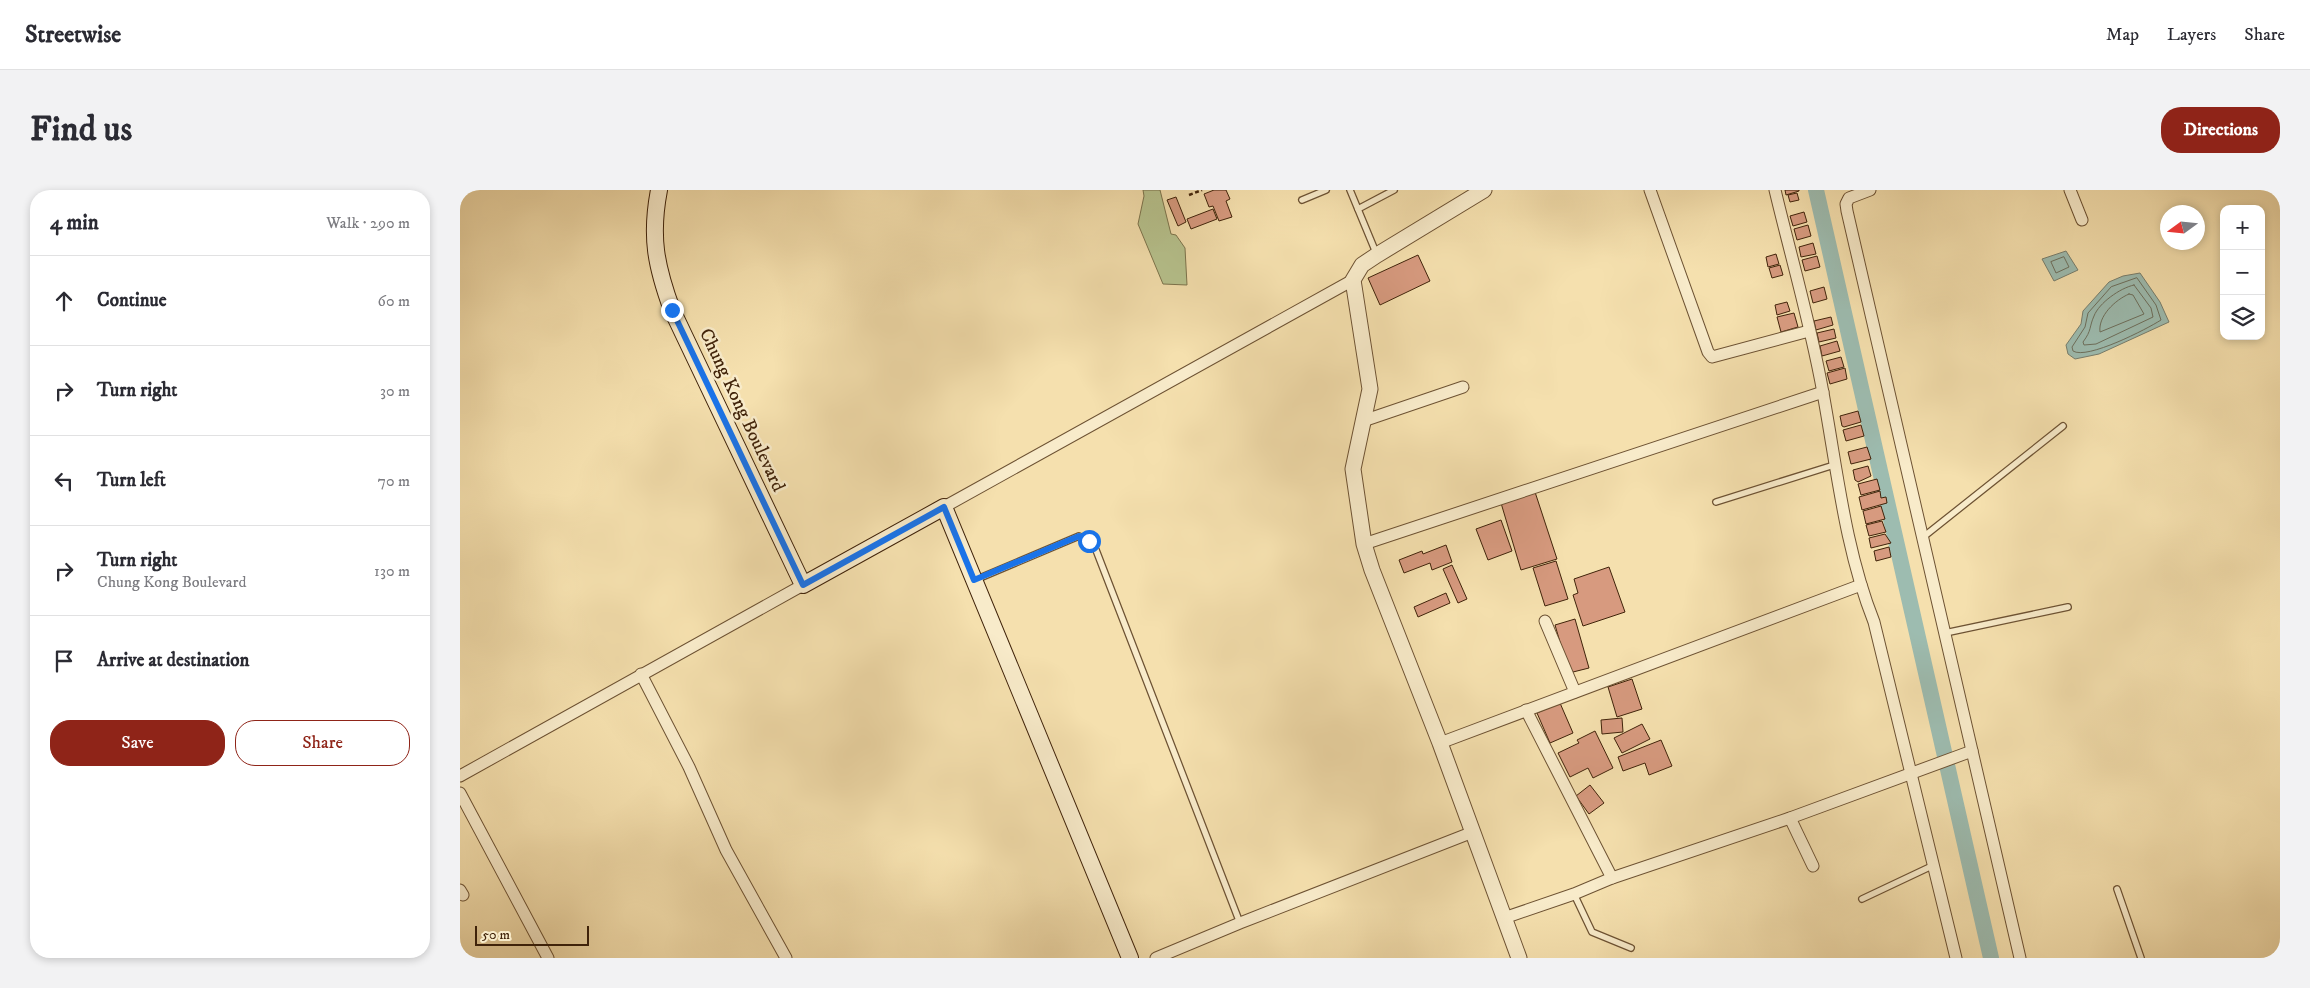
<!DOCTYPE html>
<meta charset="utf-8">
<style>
body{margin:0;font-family:"IM FELL DW Pica",serif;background:#f2f2f3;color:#2b2b33}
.controls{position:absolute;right:15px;top:15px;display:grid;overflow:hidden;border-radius:10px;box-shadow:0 2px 8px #0003}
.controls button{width:45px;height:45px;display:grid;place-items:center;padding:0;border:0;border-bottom:1px solid #e1e1e2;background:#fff;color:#2b2b33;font:25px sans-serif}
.compass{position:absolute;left:1700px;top:15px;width:45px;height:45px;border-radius:50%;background:#fff;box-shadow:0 2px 8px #0003;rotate:255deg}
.scale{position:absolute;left:15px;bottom:12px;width:114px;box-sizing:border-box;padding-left:5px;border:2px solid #40230a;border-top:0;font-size:14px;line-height:18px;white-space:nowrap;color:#40230a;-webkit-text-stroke:4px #f8ebca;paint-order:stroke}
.stop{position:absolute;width:15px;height:15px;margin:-11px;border:4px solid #1a73e8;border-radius:50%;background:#fff}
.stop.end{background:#1a73e8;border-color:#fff;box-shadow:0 1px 5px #0008}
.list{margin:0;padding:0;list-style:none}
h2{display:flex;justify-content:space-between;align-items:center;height:65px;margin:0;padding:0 20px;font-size:21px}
h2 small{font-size:16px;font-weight:400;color:#7c7c81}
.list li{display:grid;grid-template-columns:32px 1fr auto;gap:15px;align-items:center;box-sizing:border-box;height:90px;padding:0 20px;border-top:1px solid #e1e1e2}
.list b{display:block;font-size:19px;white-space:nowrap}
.list p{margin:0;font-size:16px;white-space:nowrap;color:#7c7c81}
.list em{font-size:16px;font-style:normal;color:#7c7c81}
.actions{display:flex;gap:10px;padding:15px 20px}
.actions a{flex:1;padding:11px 0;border:1px solid #8f2418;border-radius:20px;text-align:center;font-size:18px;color:#8f2418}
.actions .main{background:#8f2418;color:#fff}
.icon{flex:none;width:28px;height:28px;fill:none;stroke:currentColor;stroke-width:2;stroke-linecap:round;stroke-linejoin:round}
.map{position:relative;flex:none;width:1820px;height:768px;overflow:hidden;border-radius:20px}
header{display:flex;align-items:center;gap:30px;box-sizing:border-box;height:70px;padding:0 25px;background:#fff;border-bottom:1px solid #e1e1e2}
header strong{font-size:24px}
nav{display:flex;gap:28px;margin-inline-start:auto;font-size:18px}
.intro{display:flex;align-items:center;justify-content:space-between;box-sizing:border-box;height:120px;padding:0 30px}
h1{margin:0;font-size:35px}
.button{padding:12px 22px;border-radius:20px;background:#8f2418;color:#fff;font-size:18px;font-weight:700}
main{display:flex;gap:30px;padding:0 30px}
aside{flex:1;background:#fff;border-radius:20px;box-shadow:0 2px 8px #0003}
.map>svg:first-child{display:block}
</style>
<header>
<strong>Streetwise</strong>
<nav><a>Map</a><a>Layers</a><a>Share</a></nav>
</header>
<div class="intro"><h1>Find us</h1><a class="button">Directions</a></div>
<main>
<aside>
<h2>4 min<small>Walk · 290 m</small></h2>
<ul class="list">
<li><svg class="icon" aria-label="ahead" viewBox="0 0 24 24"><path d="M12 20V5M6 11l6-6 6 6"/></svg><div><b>Continue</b></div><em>60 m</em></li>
<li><svg class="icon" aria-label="right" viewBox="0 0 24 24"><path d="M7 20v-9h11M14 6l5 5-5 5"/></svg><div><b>Turn right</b></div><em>30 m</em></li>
<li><svg class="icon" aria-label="left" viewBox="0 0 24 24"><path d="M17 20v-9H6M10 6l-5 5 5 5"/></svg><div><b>Turn left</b></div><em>70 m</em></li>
<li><svg class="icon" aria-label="right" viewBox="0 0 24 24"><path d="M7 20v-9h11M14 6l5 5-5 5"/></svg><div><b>Turn right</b><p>Chung Kong Boulevard</p></div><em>130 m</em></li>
<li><svg class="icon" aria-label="arrive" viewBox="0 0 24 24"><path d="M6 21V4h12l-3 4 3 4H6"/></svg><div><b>Arrive at destination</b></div></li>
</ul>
<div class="actions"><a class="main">Save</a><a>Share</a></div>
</aside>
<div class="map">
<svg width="1820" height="768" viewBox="0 0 1820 768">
<rect width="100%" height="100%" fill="#f5e0ae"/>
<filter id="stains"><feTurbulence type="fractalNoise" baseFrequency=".004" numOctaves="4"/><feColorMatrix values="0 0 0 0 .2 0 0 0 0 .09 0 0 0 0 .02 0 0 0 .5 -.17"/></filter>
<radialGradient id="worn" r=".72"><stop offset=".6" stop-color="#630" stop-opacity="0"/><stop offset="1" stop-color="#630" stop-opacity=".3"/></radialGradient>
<!-- green -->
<polygon fill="#b7c38e" stroke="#7c734c" points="683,0 700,0 711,44 716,45 725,58 727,95 703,94 678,34 684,6"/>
<!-- water -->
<g fill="#9dbcb0" stroke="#787f6e">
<polygon points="1606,61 1618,80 1594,91 1582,69"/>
<polygon points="1680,83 1700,112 1709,132 1639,164 1615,169 1608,164 1606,155 1621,134 1623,121 1649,92 1663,86"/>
</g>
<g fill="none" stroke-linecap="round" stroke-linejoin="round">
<!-- shore -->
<g stroke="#6e705d" stroke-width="1">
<polygon points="1604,67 1609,77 1596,83 1591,72"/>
<path d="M1677,88L1696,115L1701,130C1687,139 1627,170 1613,161L1612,157L1625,137L1628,123L1651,97Z"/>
<path d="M1674,95L1691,118L1693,127L1636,154L1624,155L1623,152C1632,140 1629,137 1634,126C1639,113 1660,98 1674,95Z"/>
<path d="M1669,104L1673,105L1684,124L1640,142C1638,126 1655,110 1669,104Z"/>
</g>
<!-- canal -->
<polyline stroke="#9dbcb0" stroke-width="16" points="1356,0 1531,768"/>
</g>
<!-- building -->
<g fill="#d79a7f" stroke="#40230a">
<polygon points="754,0 766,0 770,9 766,11 772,27 759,31 753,16 749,17 744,4"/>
<polygon points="1325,0 1339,0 1339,1 1326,5"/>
<polygon points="1337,3 1339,10 1330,12 1328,5"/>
<polygon points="716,7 726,32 718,36 707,10"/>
<polygon points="753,19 757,29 731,39 727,29"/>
<polygon points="1344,22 1347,32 1333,36 1330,26"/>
<polygon points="1348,35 1351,46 1337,50 1334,39"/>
<polygon points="1353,53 1356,64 1341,67 1339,57"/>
<polygon points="1316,64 1319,74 1308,77 1306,67"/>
<polygon points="958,65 970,91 920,115 908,88"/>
<polygon points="1357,66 1360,77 1345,81 1342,70"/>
<polygon points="1320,75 1323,85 1312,88 1309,78"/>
<polygon points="1364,97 1367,109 1353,113 1350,101"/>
<polygon points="1327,112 1330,121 1317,125 1315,115"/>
<polygon points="1334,123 1338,137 1321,142 1317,127"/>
<polygon points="1371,127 1373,135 1356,140 1354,131"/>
<polygon points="1374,139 1376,148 1359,152 1357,143"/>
<polygon points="1377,151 1380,161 1362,166 1360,156"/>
<polygon points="1381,167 1384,177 1369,181 1366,171"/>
<polygon points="1385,178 1387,189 1370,194 1367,183"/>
<polygon points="1398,221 1401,232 1384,237 1382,236 1380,226"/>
<polygon points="1401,235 1404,246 1386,251 1383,240"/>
<polygon points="1407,257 1411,269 1391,274 1388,262"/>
<polygon points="1408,276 1411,286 1398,292 1395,290 1393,280"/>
<polygon points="1417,289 1420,300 1401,305 1398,294"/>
<polygon points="1420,301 1421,308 1426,307 1427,313 1402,320 1399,307"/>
<polygon points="1075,302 1097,369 1061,380 1041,313"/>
<polygon points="1421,316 1425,329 1406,334 1403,321"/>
<polygon points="1041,330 1052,361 1028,370 1016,339"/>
<polygon points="1422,331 1426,342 1409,346 1406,335"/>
<polygon points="1425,344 1431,353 1411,358 1409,348"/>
<polygon points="986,355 992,372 972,380 970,373 944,383 939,370 962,361 963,364"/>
<polygon points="1429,357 1431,367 1416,371 1414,361"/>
<polygon points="1096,371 1108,409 1085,416 1073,378"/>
<polygon points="992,375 1007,409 998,413 983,379"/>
<polygon points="1149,377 1165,422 1123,436 1113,405 1118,403 1114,389"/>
<polygon points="986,403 990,413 958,427 954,417"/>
<polygon points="1115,429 1129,478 1109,483 1095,435"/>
<polygon points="1172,489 1182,519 1157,527 1148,497"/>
<polygon points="1100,513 1113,543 1090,553 1077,523"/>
<polygon points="1162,528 1163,542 1142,544 1141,530"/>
<polygon points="1182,534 1190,549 1162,563 1154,548"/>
<polygon points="1135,541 1153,578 1133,588 1128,578 1110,587 1098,563 1119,553 1117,550"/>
<polygon points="1201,550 1212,576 1189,585 1185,573 1163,581 1158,567"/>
<polygon points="1130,595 1144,613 1129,624 1116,606"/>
</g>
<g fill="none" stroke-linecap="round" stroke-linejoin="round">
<defs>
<g id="service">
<polyline points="890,0 917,65"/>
<polyline points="842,10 866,0"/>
<polyline points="898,19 934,0"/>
<polyline points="1256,312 1374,275"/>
<polyline points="1462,348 1603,236"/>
<polyline points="515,390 619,346 629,351 636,360 780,733"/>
<polyline points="1485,443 1608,417"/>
<polyline points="1657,699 1681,768"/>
<polyline points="1114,704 1132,742 1171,758"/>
<polyline points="1402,709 1474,675"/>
</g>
<g id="minor">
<polyline points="1190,0 1248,162 1252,167 1349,141"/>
<path d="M1315,0C1331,67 1351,135 1363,203C1377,279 1385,359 1414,432L1496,768"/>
<polyline points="1410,0 1389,8 1386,14 1387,21 1560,768"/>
<polyline points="1610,0 1622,30"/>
<polyline points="903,231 1003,197"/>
<polyline points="484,317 893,90"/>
<polyline points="904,354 1363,202"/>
<polyline points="1085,431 1115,502"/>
<polyline points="181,484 229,577 266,660 326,768"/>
<polyline points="1066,520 1152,688"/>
<polyline points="980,553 1401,395"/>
<polyline points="0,586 343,395"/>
<polyline points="0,603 88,768"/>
<polyline points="1330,628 1353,676"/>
<polyline points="0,700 3,705"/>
<polyline points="1044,728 1114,704 1152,688 1330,628 1512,561"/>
<polyline points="696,768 780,733 1013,642"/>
</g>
<polyline id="tertiary" points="1024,0 917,65 902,75 893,90 910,199 893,279 904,354 912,380 980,553 1059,768"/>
<path id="secondary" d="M199,0C190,47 196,76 212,120L343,395L484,317L670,768"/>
</defs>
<!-- service casing -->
<use href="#service" stroke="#6d5233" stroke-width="8"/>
<!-- minor casing -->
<use href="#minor" stroke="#6d5233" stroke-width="13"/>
<!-- tertiary casing -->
<use href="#tertiary" stroke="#6d5233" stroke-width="17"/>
<!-- secondary casing -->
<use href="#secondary" stroke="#40230a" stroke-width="18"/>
<!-- path -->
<polyline stroke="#40230a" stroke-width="2.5" stroke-dasharray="4 2.5" stroke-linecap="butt" points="729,5 742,0"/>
<!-- service -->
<use href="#service" stroke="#f8ebca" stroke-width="5.5"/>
<!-- minor -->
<use href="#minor" stroke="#f8ebca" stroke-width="11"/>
<!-- tertiary -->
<use href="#tertiary" stroke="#f8ebca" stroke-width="15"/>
<!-- secondary -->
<use href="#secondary" stroke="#f8ebca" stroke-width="16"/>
</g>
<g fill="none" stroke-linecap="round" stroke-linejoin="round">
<!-- route -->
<polyline stroke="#1a73e8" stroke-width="6" points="212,120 343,395 484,317 514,390 619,346 629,351"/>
</g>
<g text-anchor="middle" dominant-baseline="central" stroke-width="5" stroke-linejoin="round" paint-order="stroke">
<!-- street labels -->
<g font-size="19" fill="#40230a" stroke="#f8ebca">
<text transform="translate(282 220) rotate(65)">Chung Kong Boulevard</text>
</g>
</g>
<rect width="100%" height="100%" filter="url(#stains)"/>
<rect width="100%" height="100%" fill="url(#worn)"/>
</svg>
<div class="controls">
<button>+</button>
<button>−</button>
<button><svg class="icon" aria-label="layers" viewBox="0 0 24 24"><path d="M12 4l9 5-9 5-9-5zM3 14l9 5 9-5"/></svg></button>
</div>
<svg class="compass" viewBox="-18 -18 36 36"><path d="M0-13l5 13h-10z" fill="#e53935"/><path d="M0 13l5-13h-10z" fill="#7c7c81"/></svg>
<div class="scale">50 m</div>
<div class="stop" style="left:629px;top:351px"></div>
<div class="stop end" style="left:212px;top:120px"></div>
</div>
</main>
